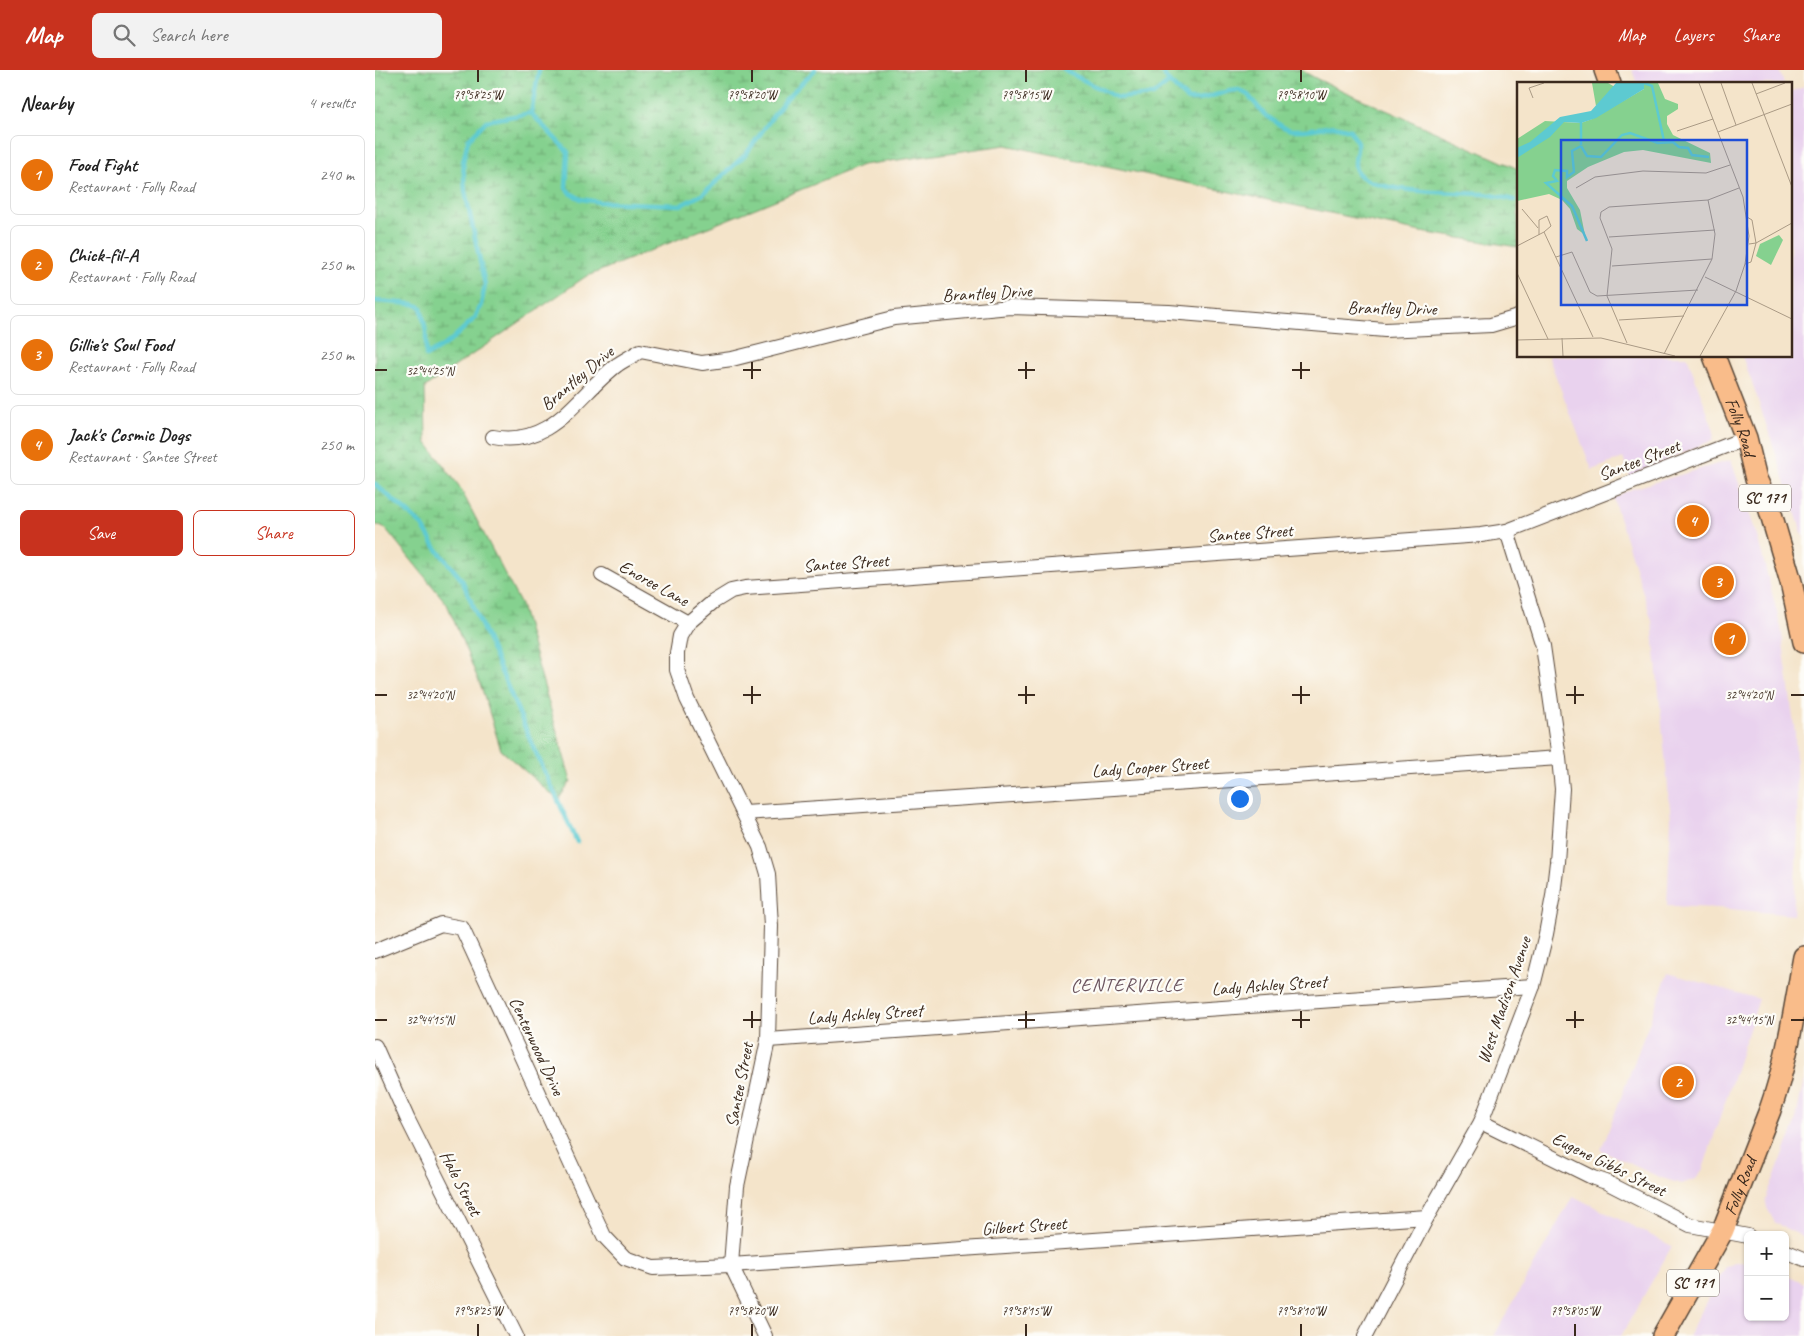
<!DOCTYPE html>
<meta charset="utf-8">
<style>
body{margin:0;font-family:Caveat,sans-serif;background:#f2f2f2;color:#222}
.controls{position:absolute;right:15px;bottom:15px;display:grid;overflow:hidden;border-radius:8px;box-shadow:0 1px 4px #0004}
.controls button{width:45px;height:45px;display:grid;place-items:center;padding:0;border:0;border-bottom:1px solid #e0e0e0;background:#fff;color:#222;font:25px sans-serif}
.you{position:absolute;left:864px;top:728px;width:18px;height:18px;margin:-12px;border:4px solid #fff;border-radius:50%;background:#1a73e8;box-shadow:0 0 0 8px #1a73e833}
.badge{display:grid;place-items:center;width:32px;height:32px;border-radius:50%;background:#c8321e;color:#fff;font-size:16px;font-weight:700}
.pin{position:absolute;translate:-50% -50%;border:2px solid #fff;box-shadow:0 1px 5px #0006}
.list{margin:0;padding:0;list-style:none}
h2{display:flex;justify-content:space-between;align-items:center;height:65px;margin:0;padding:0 20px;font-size:21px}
h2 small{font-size:16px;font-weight:400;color:#767676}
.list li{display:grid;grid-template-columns:32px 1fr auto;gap:15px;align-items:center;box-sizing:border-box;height:80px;margin:0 10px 10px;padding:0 10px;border:1px solid #e0e0e0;border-radius:8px}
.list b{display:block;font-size:19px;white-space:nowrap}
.list p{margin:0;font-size:16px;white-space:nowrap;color:#767676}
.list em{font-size:16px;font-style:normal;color:#767676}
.actions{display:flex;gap:10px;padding:15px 20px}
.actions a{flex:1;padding:11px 0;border:1px solid #c8321e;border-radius:8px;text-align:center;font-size:18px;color:#c8321e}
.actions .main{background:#c8321e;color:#fff}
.icon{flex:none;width:28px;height:28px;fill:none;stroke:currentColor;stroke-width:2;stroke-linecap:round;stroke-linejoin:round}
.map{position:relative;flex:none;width:1429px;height:1266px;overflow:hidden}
header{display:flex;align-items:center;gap:30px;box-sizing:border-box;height:70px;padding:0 25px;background:#c8321e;color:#fff}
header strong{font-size:24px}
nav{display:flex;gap:28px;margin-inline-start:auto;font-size:18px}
.search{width:350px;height:45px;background:#f2f2f2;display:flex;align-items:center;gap:12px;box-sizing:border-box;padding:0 18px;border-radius:8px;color:#767676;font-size:19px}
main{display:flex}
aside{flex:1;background:#fff}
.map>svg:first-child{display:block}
</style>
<header>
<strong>Map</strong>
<div class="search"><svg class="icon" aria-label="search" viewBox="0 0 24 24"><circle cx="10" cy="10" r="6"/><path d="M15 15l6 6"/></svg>Search here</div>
<nav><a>Map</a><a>Layers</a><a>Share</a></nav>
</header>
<main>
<aside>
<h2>Nearby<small>4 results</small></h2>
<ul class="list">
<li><span class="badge" style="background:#e8710a">1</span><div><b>Food Fight</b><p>Restaurant · Folly Road</p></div><em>240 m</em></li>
<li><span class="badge" style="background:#e8710a">2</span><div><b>Chick-fil-A</b><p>Restaurant · Folly Road</p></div><em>250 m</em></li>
<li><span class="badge" style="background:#e8710a">3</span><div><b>Gillie's Soul Food</b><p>Restaurant · Folly Road</p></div><em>250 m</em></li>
<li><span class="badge" style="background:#e8710a">4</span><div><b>Jack's Cosmic Dogs</b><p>Restaurant · Santee Street</p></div><em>250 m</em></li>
</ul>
<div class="actions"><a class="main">Save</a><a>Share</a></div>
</aside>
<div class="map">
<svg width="1429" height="1266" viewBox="0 0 1429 1266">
<defs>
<pattern id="wetland-marsh" width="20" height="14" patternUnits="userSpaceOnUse" patternTransform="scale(1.25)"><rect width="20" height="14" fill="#85d18f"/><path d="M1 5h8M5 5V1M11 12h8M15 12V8" fill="none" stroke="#6eaa74"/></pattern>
</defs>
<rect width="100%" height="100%" fill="#fdfcf7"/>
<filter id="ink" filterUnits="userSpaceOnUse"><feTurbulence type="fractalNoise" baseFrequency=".02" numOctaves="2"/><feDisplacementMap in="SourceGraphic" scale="10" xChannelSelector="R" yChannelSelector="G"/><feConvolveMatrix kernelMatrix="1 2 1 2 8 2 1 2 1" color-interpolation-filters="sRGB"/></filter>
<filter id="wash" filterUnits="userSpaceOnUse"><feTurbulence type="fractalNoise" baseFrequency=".0096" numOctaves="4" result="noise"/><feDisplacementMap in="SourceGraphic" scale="20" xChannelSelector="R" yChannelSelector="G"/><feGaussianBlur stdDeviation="1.12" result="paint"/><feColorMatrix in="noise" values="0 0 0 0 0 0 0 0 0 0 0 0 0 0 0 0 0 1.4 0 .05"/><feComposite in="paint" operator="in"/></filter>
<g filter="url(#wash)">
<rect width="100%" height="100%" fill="#f4e4ca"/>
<!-- built -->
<g fill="#e9d2ee">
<polygon points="1257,0 1404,0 1409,14 1262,14"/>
<polygon points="1429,17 1429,469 1379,318 1367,286 1415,286 1415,22"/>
<polygon points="1173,286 1312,286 1339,361 1338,370 1255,406 1248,388 1217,400"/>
<polygon points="1356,390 1383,469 1406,558 1420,663 1423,760 1418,845 1344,838 1292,836 1296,749 1277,551 1238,428 1257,419"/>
<polygon points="1293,903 1384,929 1328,1099 1321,1109 1306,1114 1284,1107 1226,1080"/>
<polygon points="1429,1009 1429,1167 1400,1153 1392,1138 1390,1130 1419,1058"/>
<polygon points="1198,1126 1297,1176 1246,1266 1119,1266"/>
<polygon points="1362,1192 1373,1193 1373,1247 1410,1247 1410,1204 1429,1213 1429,1266 1313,1266 1344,1207 1351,1197"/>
</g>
<!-- wetland -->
<polygon fill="url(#wetland-marsh)" stroke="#607e56" points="0,0 926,0 944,10 1143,99 1143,177 1046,162 631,75 487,95 210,207 50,317 51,372 84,416 146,535 196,711 183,730 126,680 107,619 72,534 11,459 0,454"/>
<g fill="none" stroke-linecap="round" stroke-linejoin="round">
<!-- stream -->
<g stroke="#5dcad1" stroke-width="4.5">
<polyline points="689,0 743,28 778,25 794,12"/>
<path d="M786,0L794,12L813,30H823L854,21L864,20L873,25L889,44L908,57L916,60H930L959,56L975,60C977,64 981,69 982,73C984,81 977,91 981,100C993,125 1084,122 1109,124C1120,125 1129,128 1139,130"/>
<polyline points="156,43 193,82 191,118 195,123 206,129 224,132 306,135 328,124 371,84 408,32 440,0"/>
<polyline points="156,43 164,0"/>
<polyline points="0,231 38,234 46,237 51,262 51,286 74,272 100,248 106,235 110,215 90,121 88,92 93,70 111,51 156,43"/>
<polyline points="0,414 47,455 60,477 87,510 158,676 202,772"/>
</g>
</g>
</g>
<g filter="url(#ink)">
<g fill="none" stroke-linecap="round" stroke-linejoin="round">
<defs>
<g id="minor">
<path d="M118,367C178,378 202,325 242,295C249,290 258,286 265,281L327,293L357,289L519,248L635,237L794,242L1010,260L1116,255L1143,247"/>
<polyline points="227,505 313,553"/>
<polyline points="370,743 1184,688"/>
<polyline points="0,881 66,854 87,858 229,1166 250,1188 278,1198 356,1195 1052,1147"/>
<polyline points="393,970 1158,916"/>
<polyline points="0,976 33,1050 141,1266"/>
<polyline points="1106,1052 1219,1108 1231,1112 1315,1155 1373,1166"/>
<polyline points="1410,1181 1429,1189"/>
<polyline points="390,1266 356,1195 362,1116 393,970 396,856 393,804 385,777 312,629 302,600 302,583 305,566 313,553 338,532 356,521 370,518 1106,465 1132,461 1371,368"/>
<polyline points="990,1266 1052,1147 1106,1052 1158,916 1171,864 1178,826 1182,792 1187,719 1184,688 1168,576 1132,461"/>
</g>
<g id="primary">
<polyline points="1230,0 1235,14"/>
<path id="s1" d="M1339,286L1371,368L1381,409L1394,437L1416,512L1429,572"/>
<path id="s2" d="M1288,1266L1348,1160L1395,1040C1412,993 1420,936 1429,887"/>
</g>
</defs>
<!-- minor casing -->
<use href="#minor" stroke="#574638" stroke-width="16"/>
<!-- primary casing -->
<use href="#primary" stroke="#574638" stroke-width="24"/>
<!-- minor -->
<use href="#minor" stroke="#fff" stroke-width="14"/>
<!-- primary -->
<use href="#primary" stroke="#f9bc8a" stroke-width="21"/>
</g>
</g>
<!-- ticks -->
<path fill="none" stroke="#3b2a1e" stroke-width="2" d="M103,0V12M377,0V12M651,0V12M926,0V12M377,292V309M651,292V309M926,292V309M0,300H12M368,300H386M643,300H660M917,300H935M377,616V634M651,616V634M926,616V634M1200,616V634M0,625H12M368,625H386M643,625H660M917,625H935M1191,625H1209M1416,625H1429M377,941V958M651,941V958M926,941V958M1200,941V958M0,950H12M368,950H386M643,950H660M917,950H935M1191,950H1209M1416,950H1429M103,1254V1266M377,1254V1266M651,1254V1266M926,1254V1266M1200,1254V1266"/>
<g text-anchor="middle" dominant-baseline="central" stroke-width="4.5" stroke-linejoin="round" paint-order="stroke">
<!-- shield labels -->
<g fill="#fdfcf7" stroke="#75695f" stroke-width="1">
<rect x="1364" y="414.5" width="52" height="27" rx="4"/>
<rect x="1292" y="1199.5" width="52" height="27" rx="4"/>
</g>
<g font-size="16" font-weight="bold" fill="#3b2a1e">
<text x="1390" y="428">SC 171</text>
<text x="1318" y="1213">SC 171</text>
</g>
<!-- street labels -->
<g font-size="18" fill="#3b2a1e" stroke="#fdfcf7">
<text transform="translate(612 223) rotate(-3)">Brantley Drive</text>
<text transform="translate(1017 238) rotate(1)">Brantley Drive</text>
<text transform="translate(202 308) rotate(-40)">Brantley Drive</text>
<text stroke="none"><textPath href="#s1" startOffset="76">Folly Road</textPath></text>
<text transform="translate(1264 390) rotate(-21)">Santee Street</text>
<text transform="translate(875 463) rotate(-4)">Santee Street</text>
<text transform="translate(471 493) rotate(-4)">Santee Street</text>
<text transform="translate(279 513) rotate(29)">Enoree Lane</text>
<text transform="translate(775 697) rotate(-4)">Lady Cooper Street</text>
<text transform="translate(894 915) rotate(-4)">Lady Ashley Street</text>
<text transform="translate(1129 930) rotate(-71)">West Madison Avenue</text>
<text transform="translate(490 944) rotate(-4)">Lady Ashley Street</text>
<text transform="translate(162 976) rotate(65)">Centerwood Drive</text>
<text transform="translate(364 1015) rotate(-79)">Santee Street</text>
<text transform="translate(1234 1094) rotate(26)">Eugene Gibbs Street</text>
<text transform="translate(86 1113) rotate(63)">Hale Street</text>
<text stroke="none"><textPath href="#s2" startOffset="169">Folly Road</textPath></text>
<text transform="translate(649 1156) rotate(-4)">Gilbert Street</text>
</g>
<!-- neighbourhood labels -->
<g font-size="19" letter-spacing="1" fill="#6b545e" stroke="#fdfcf7">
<text x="752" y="915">CENTERVILLE</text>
</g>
</g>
<!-- overview -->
<g transform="translate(1142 12)">
<rect width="275" height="275" fill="#f4e4ca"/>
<path d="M75,1H91L98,5L79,24ZM127,1H141L148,17L161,22V27L150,34V42L156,53L193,71L194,81L126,68L107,70L71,85L50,99V106L63,128L68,153L60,147L53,127L45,118L32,112L0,119V57L28,39L64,41L75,37L127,7Z" fill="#85d18f"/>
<path d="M262,153L266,158L254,183L239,174L243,162Z" fill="#85d18f"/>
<path d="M99,1H127V7L79,36L64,41L47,40L33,55L0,76V66L13,60L43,35L74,29Z" fill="#5dcad1"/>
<path fill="none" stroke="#5dcad1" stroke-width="2.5" d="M127,1L135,4L147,59M64,39V63M64,64L55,69L57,90L50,95V89L38,88L36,94L40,99L29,101L55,124L70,159M64,64L70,74L84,75L105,53L113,51L141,61L156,60L162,65L171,66L175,73L192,75"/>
<path fill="none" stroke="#aa9a85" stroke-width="1" d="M182,1L226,115L232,154L228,182L219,209L183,274M204,1L219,43M235,1L275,105M239,12L268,1M16,16L12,6L27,1M160,49L196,37M201,50L275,22M59,106L78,95L126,89L189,91L213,83M5,127L21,146M27,150L76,255M92,155L198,148M232,162L239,161L275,141M0,164L27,150L34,144L30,134L22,138V153M39,175L55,170L73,210L80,214L181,208M228,182L234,180L239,161L235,138L230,135M95,184L195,177M0,191L31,257M188,195L275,237M102,238L167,234M45,256L46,274M0,258L84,256L158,274M110,261L90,214L95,167L83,136L84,130L92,125L191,118L222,106M147,272L195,177L198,152L191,118"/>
<path fill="#1d4ed8" fill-opacity="0.15" stroke="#1d4ed8" stroke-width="2.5" d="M44,58H230V223H44Z"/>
<rect width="275" height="275" fill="none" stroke="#3b2a1e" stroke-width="2.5"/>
</g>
<g font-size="12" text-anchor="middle" fill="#3b2a1e" stroke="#fdfcf7" stroke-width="4.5" stroke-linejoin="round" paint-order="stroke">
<text x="103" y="29">79°58'25"W</text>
<text x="377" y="29">79°58'20"W</text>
<text x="651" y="29">79°58'15"W</text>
<text x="926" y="29">79°58'10"W</text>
<text x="55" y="305">32°44'25"N</text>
<text x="55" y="629">32°44'20"N</text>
<text x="1374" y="629">32°44'20"N</text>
<text x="55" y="954">32°44'15"N</text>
<text x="1374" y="954">32°44'15"N</text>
<text x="103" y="1245">79°58'25"W</text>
<text x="377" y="1245">79°58'20"W</text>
<text x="651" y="1245">79°58'15"W</text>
<text x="926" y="1245">79°58'10"W</text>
<text x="1200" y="1245">79°58'05"W</text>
</g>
</svg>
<div class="controls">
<button>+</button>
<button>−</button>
</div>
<div class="you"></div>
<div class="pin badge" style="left:1355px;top:569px;background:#e8710a">1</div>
<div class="pin badge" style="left:1303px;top:1012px;background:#e8710a">2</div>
<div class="pin badge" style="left:1343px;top:512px;background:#e8710a">3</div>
<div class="pin badge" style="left:1318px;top:451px;background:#e8710a">4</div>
</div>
</main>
